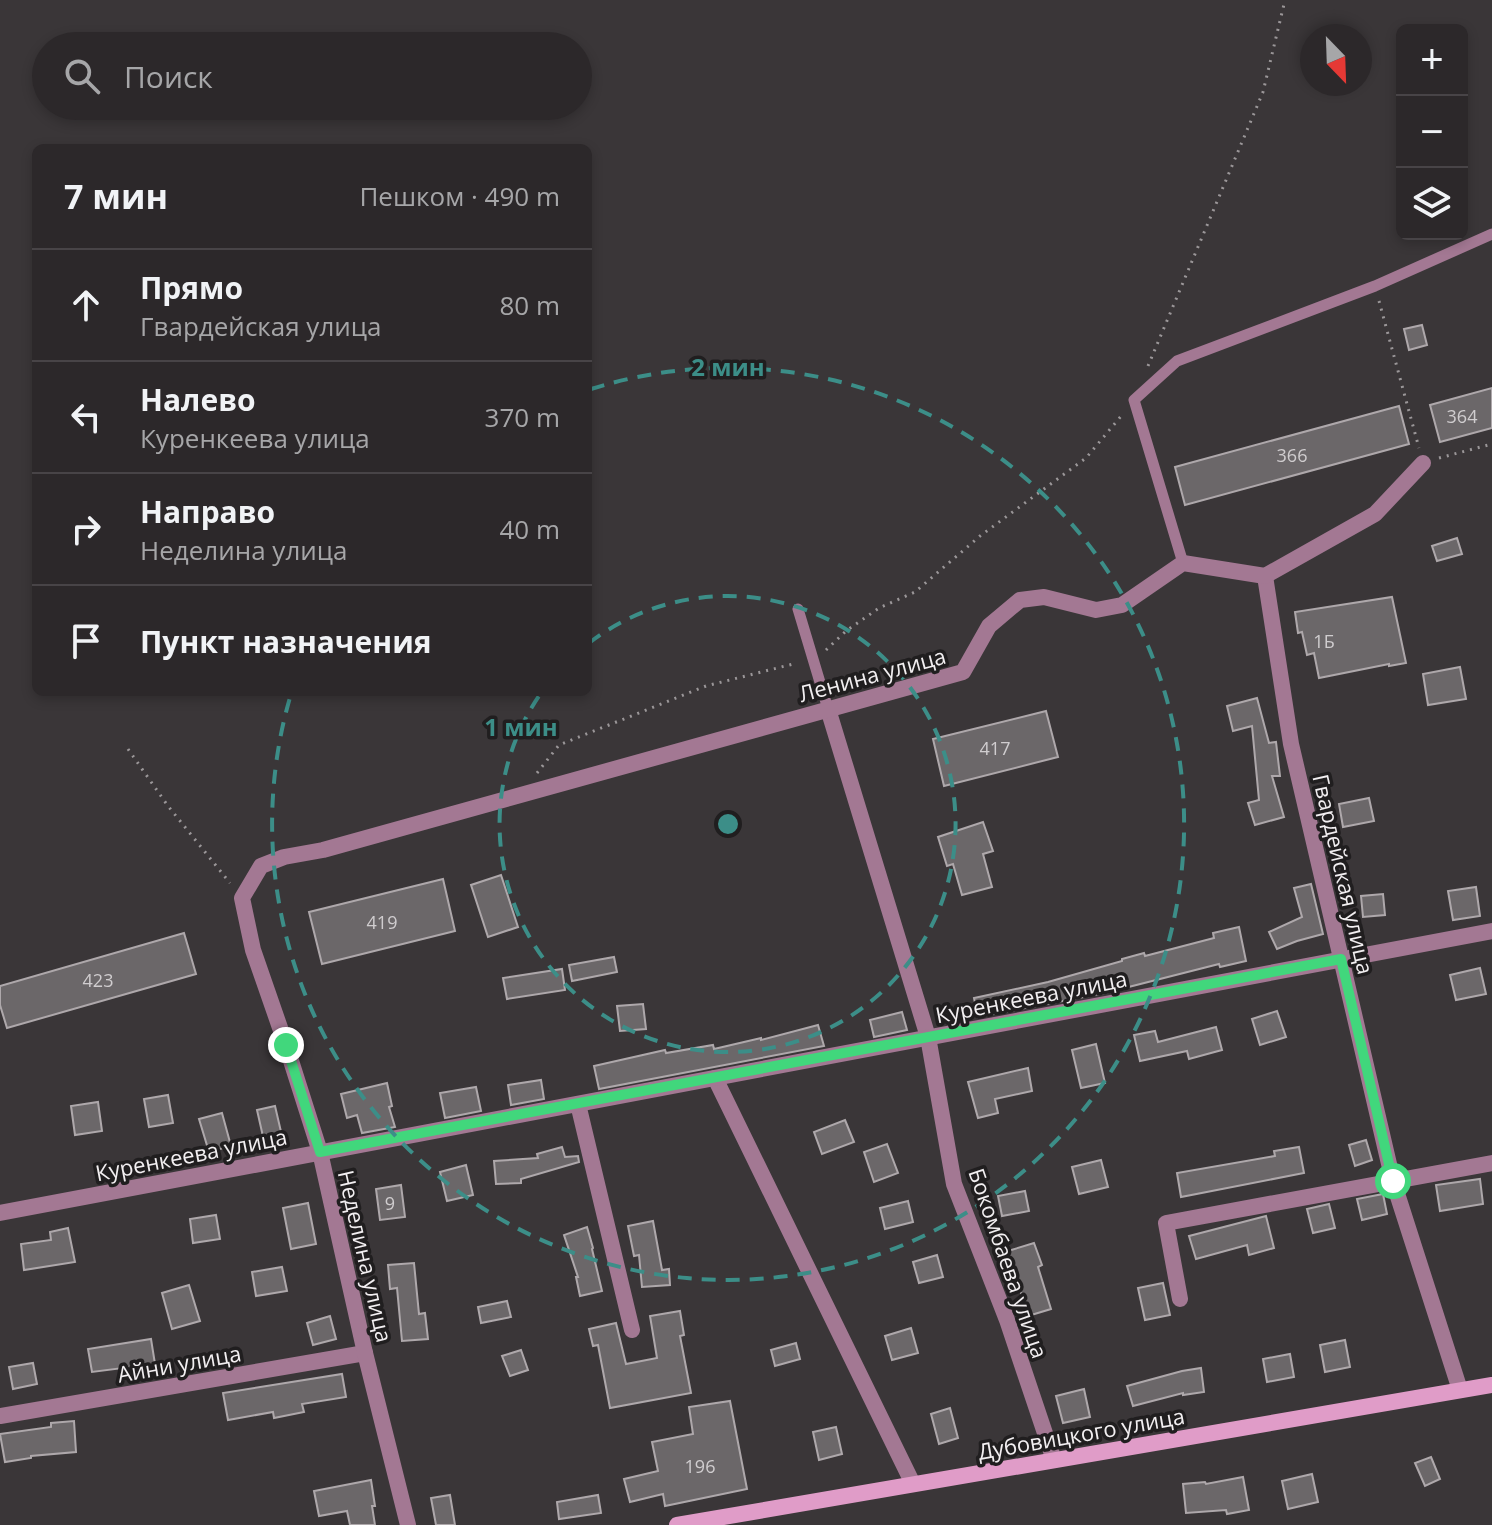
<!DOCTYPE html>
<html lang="ru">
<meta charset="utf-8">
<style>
body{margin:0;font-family:"Open Sans",sans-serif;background:#383436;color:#f1f3f6}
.controls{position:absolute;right:24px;top:24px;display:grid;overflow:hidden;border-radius:12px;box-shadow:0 4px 12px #0003}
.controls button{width:72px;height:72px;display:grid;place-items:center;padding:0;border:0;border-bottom:2px solid #484447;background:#2c282a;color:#f1f3f6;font:40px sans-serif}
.compass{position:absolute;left:1300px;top:24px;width:72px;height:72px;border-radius:50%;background:#2c282a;box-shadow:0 4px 12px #0003;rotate:157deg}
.stop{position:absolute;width:24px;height:24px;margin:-18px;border:6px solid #41d77c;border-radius:50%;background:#fff}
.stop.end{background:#41d77c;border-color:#fff;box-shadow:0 2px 8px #0008}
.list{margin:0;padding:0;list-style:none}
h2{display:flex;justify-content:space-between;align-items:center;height:104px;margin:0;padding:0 32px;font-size:34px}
h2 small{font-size:26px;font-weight:400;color:#a6a6a8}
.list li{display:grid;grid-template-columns:52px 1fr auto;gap:24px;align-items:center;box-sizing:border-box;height:112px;padding:0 32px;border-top:2px solid #484447}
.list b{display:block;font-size:30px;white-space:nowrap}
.list p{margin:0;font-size:26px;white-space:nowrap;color:#a6a6a8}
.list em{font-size:26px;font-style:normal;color:#a6a6a8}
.icon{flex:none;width:44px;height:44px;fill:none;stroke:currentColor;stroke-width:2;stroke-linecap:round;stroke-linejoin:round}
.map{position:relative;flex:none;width:1492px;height:1525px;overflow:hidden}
.search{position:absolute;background:#2c282a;box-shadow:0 4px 12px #0003;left:32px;top:32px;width:560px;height:88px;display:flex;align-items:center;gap:20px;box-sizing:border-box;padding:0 28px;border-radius:44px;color:#a6a6a8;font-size:30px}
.panel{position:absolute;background:#2c282a;box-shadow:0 4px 12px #0003;left:32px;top:144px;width:560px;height:552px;border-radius:12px}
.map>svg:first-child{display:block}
</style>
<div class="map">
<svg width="1492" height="1525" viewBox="0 0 1492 1525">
<rect width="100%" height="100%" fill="#3a3638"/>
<!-- building -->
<g fill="#6b6769" stroke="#aea8ab" stroke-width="2">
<polygon points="1422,325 1427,345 1409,350 1404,329"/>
<polygon points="1492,388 1492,428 1440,442 1430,405"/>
<polygon points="1399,406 1409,444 1185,505 1175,467"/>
<polygon points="1457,538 1462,554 1437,561 1432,546"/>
<polygon points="1392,597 1406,663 1389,666 1389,664 1319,678 1314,653 1307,655 1302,632 1298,633 1295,612"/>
<polygon points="1460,667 1466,699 1428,705 1423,674"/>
<polygon points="1257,698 1269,743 1276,742 1280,776 1272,776 1284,817 1255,825 1248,803 1259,800 1252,726 1233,731 1227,706"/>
<polygon points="1046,711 1058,757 944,786 933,739"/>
<polygon points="1369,798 1374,821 1343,827 1339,804"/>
<polygon points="983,822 993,851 983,854 992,887 962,895 953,864 947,866 938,837"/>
<polygon points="501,875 518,927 488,937 471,885"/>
<polygon points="443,879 455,931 322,964 309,912"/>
<polygon points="1311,884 1323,934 1297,941 1277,949 1269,932 1302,917 1294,888"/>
<polygon points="1476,887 1480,916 1453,920 1448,891"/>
<polygon points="1383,894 1385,915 1363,917 1361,896"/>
<polygon points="1239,927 1246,961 1220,967 1219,964 1105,993 978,1017 974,998 1048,982 1122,961 1122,959 1144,953 1145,956 1214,938 1213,933"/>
<polygon points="184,933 196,974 7,1028 0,1005 0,986"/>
<polygon points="614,957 617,972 572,981 569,965"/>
<polygon points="1480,968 1486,994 1456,1000 1450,975"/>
<polygon points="562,969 565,990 507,999 503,978"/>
<polygon points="643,1004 646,1029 620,1031 617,1006"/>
<polygon points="1277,1011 1286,1037 1260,1045 1252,1019"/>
<polygon points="902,1012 907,1030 874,1037 870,1020"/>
<polygon points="818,1025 824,1046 599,1089 594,1066 665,1050 666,1053 713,1045 714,1049 761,1038 761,1040"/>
<polygon points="1216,1027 1222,1050 1189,1059 1187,1051 1140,1061 1134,1035 1155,1031 1158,1042"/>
<polygon points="1096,1044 1105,1083 1081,1088 1072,1050"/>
<polygon points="1028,1068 1032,1091 995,1099 998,1113 978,1118 968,1082"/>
<polygon points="541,1080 544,1099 511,1105 508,1085"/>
<polygon points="387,1083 392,1106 389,1107 395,1127 362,1133 357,1115 347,1118 341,1094"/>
<polygon points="476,1087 481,1111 445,1118 440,1093"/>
<polygon points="168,1095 173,1123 149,1127 144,1099"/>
<polygon points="98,1102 102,1131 75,1135 71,1106"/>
<polygon points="275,1106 282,1136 264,1141 257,1110"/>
<polygon points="222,1113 231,1146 209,1152 199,1119"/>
<polygon points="845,1120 854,1142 822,1154 814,1132"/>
<polygon points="1366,1140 1372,1160 1355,1166 1349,1145"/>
<polygon points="887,1144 898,1173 874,1182 864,1152"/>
<polygon points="562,1147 565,1157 578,1156 579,1162 521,1179 521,1183 496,1184 494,1161 538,1158 537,1154"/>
<polygon points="1299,1147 1304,1173 1181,1197 1177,1173 1275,1156 1274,1151"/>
<polygon points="1101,1160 1108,1187 1079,1194 1072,1167"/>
<polygon points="466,1165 473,1195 447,1201 440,1172"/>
<polygon points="1480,1179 1483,1204 1440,1211 1436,1185"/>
<polygon points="401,1185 405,1217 380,1220 376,1189"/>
<polygon points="1025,1191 1029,1211 1002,1216 998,1196"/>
<polygon points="1383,1194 1387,1214 1362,1220 1357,1199"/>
<polygon points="908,1201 913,1222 885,1229 880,1208"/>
<polygon points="308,1203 316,1244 291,1249 283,1208"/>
<polygon points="1329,1204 1335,1228 1313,1233 1307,1209"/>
<polygon points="216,1215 220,1239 193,1243 190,1219"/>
<polygon points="1266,1216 1274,1248 1249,1255 1247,1245 1196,1259 1189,1236"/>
<polygon points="653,1221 662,1270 669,1269 670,1285 642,1287 639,1255 634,1256 628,1226"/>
<polygon points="587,1227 593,1248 592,1249 602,1291 580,1296 576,1277 578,1277 564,1235"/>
<polygon points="68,1228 75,1262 24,1270 21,1244 51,1240 50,1232"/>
<polygon points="1034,1243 1042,1265 1038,1267 1051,1309 1028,1316 1008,1251"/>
<polygon points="937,1255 943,1277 919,1283 913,1262"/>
<polygon points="414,1263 419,1314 425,1313 428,1339 402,1341 397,1288 390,1289 388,1265"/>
<polygon points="282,1267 287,1291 256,1296 252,1272"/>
<polygon points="1163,1283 1170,1315 1145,1320 1138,1288"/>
<polygon points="189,1285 200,1321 172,1329 162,1293"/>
<polygon points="507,1301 511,1317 481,1323 478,1307"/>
<polygon points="680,1311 684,1335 680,1336 691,1393 610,1408 598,1345 593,1346 589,1329 616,1323 626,1364 657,1358 650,1316"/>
<polygon points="330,1316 336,1339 313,1345 307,1323"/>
<polygon points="911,1328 918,1353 892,1360 885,1336"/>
<polygon points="151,1339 155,1364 92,1372 88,1349"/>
<polygon points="1345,1340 1350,1367 1325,1372 1320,1345"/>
<polygon points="796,1343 800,1359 775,1366 771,1350"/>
<polygon points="521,1350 528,1370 510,1376 502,1356"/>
<polygon points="1290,1354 1294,1377 1267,1382 1263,1359"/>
<polygon points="33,1363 37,1384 13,1389 9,1367"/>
<polygon points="1201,1368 1204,1392 1183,1395 1183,1393 1133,1406 1127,1386 1182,1371"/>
<polygon points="342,1374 346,1397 302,1404 304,1412 274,1418 273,1412 228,1420 223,1393"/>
<polygon points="1084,1389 1090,1417 1063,1423 1056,1396"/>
<polygon points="730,1401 747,1489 665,1506 663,1494 630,1502 624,1479 658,1471 652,1442 693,1434 689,1407"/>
<polygon points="950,1408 958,1438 939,1444 931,1414"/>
<polygon points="74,1421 76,1452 31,1456 31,1458 5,1462 0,1434 51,1427 51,1423"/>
<polygon points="836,1427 842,1454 819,1460 813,1432"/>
<polygon points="1431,1457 1440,1479 1425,1486 1415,1463"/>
<polygon points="1312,1474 1318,1502 1288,1509 1282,1481"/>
<polygon points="1243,1477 1249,1510 1227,1514 1226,1510 1186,1513 1183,1484 1205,1482 1206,1484"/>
<polygon points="371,1480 375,1506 372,1506 375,1525 350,1525 347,1511 319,1516 314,1491"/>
<polygon points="450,1495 455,1525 436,1525 431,1498"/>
<polygon points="598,1495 601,1513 559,1519 557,1502"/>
</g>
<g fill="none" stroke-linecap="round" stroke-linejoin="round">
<!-- path -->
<g stroke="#9b9799" stroke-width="3" stroke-dasharray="2 6" stroke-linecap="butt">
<polyline points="1379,301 1419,448"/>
<polyline points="1148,366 1263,92 1285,0"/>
<polyline points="1439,458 1492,444"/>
<polyline points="826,650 846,631 879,608 915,592 980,536 1086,458 1122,415"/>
<polyline points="128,749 168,806 230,883"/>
<polyline points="537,773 559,745 706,686 797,663"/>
</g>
<!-- lane -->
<g stroke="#a37893" stroke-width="11">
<polyline points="1183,563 1134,400 1177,361 1375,286 1492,234"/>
<polyline points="798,609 828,709"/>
</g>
<!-- street -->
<g stroke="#a37893" stroke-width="16">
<polyline points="1265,576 1291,744 1393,1181 1460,1390"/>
<polyline points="828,709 928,1037 954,1184 1007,1320 1054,1460"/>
<polyline points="715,1078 913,1484"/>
<polyline points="578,1104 632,1330"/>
<polyline points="0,1213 1492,931"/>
<polyline points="1180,1299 1166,1223 1492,1163"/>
<polyline points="0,1416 365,1353"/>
<polyline points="408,1525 365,1353 320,1152 286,1045 253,950 242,898 261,866 284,857 323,850 963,672 989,626 1020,600 1044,597 1096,610 1122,605 1183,563 1265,576 1375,514 1423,463"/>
</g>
<!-- secondary -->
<polyline stroke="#e09cc8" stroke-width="16" points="677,1525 1492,1385"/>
</g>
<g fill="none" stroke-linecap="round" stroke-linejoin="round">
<!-- route -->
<polyline stroke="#41d77c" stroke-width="10" points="286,1045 320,1152 1341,959 1393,1181"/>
</g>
<!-- distance rings -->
<g fill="none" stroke="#3c8e88" stroke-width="4" stroke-dasharray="14 10">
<path d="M589 643A228 228 0 1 1 541 693"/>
<path d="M591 389A456 456 0 1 1 291 694"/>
</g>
<g text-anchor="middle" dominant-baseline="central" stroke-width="7" stroke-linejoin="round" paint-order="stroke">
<!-- number labels -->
<g font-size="18" fill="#d0cdcf">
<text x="1462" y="416">364</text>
<text x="1292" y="455">366</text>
<text x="1324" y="641">1Б</text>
<text x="995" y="748">417</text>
<text x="382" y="922">419</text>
<text x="98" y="980">423</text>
<text x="390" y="1203">9</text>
<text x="700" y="1466">196</text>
</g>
<!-- street labels -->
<g font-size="22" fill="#f2eff1" stroke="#201e1f">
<text transform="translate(872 674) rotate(-15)">Ленина улица</text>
<text transform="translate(1344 874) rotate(77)">Гвардейская улица</text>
<text transform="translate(1031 996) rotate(-11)">Куренкеева улица</text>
<text transform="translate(191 1154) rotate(-11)">Куренкеева улица</text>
<text transform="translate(366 1256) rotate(77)">Неделина улица</text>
<text transform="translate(1009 1263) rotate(71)">Бокомбаева улица</text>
<text transform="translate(179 1363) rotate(-10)">Айни улица</text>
<text transform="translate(1081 1433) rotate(-10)">Дубовицкого улица</text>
</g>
</g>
<circle cx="728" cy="824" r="12" fill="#3c8e88" stroke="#201e1f" stroke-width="4"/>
<g font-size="24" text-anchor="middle" font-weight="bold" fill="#3c8e88" stroke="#201e1f" stroke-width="7" stroke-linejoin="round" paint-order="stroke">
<text x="728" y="376">2 мин</text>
<text x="521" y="736">1 мин</text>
</g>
</svg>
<div class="controls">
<button>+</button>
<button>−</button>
<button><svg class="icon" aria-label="layers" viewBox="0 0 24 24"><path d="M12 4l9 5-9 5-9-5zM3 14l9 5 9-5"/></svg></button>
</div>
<svg class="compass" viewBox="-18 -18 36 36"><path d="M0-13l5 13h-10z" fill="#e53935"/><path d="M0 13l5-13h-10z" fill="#a6a6a8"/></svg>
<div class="stop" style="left:1393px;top:1181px"></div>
<div class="stop end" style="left:286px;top:1045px"></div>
<div class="search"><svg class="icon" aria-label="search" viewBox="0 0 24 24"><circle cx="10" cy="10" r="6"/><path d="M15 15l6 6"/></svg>Поиск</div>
<section class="panel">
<h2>7 мин<small>Пешком · 490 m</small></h2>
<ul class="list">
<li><svg class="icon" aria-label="ahead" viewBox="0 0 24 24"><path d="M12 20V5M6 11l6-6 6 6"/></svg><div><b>Прямо</b><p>Гвардейская улица</p></div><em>80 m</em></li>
<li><svg class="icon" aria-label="left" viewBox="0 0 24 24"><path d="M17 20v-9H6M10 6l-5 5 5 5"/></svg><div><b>Налево</b><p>Куренкеева улица</p></div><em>370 m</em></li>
<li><svg class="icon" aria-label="right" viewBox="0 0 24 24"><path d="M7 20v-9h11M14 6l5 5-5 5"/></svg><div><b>Направо</b><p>Неделина улица</p></div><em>40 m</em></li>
<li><svg class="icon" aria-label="arrive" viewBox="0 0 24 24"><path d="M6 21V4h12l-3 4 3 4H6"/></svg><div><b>Пункт назначения</b></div></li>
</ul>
</section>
</div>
